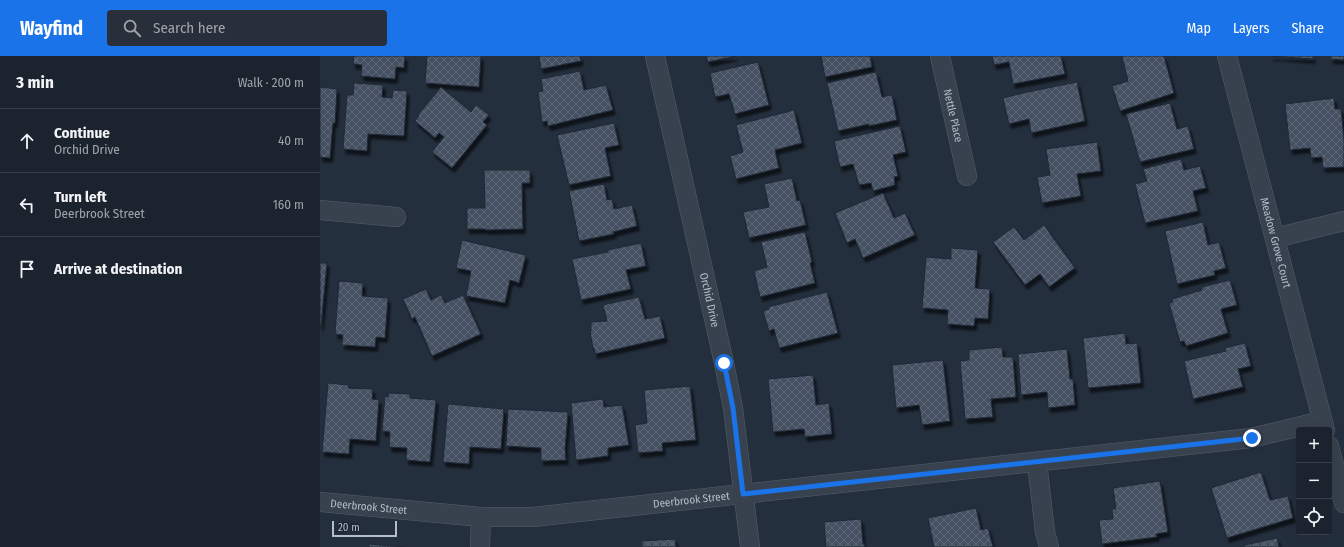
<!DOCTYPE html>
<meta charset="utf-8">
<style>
body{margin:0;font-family:"Fira Sans Condensed",sans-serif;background:#282f3a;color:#f1f3f6}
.controls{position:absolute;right:12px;bottom:12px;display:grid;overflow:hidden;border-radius:4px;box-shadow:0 4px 16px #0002}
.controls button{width:36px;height:36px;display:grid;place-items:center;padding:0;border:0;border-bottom:1px solid #39404a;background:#1b232e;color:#f1f3f6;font:20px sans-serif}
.scale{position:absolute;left:12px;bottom:10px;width:65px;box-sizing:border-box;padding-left:4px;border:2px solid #b4bcc9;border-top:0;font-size:11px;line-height:14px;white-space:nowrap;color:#b4bcc9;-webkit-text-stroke:3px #1d2633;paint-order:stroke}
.stop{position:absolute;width:12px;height:12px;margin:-9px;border:3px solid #1a73e8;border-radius:50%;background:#fff}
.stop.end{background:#1a73e8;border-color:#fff;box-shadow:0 1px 4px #0008}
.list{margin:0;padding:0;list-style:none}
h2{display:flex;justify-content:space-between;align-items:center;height:52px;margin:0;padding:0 16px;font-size:17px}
h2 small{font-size:13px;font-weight:400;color:#a0a4aa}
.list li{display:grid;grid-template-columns:26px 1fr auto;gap:12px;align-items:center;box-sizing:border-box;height:64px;padding:0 16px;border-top:1px solid #39404a}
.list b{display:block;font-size:15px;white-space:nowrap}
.list p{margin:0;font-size:13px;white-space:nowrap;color:#a0a4aa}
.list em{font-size:13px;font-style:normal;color:#a0a4aa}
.icon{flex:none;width:22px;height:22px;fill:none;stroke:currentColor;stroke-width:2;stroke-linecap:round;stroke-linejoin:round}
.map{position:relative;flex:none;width:1024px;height:491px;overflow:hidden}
header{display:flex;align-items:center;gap:24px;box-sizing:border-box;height:56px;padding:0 20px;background:#1a73e8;color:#fff}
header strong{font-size:19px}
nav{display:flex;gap:22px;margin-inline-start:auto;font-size:14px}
.search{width:280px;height:36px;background:#282f3a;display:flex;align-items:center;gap:10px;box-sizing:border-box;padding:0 14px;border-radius:4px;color:#a0a4aa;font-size:15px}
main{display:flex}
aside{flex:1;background:#1b232e}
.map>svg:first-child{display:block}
</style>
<header>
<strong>Wayfind</strong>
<div class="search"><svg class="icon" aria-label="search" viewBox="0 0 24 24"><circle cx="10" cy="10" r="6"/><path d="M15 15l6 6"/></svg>Search here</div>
<nav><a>Map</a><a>Layers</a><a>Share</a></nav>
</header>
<main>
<aside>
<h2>3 min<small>Walk · 200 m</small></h2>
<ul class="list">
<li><svg class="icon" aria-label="ahead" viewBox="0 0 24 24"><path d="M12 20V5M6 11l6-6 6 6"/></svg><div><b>Continue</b><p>Orchid Drive</p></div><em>40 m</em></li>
<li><svg class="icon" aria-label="left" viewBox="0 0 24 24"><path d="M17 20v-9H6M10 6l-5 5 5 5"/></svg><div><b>Turn left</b><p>Deerbrook Street</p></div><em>160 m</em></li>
<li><svg class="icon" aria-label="arrive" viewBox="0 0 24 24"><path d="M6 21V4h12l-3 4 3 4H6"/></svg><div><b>Arrive at destination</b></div></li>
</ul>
</aside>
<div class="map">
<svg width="1024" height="491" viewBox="0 0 1024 491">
<defs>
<pattern id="building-cross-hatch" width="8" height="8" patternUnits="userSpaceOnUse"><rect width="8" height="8" fill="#455162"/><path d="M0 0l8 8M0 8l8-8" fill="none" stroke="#5d6877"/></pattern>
<filter id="shadow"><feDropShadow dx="2.5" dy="4.5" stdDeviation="1" flood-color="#0009"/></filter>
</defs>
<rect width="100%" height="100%" fill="#242f3e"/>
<!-- building -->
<g fill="url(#building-cross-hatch)" stroke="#1f2835" filter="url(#shadow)">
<polygon points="34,0 85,0 84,12 76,11 75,23 41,20 42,9 33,8"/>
<polygon points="107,0 161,0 159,31 105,27"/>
<polygon points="219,0 260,0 261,5 221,13"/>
<polygon points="386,0 416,0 388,6"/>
<polygon points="501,0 550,0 552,11 505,21"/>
<polygon points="672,0 741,0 745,18 693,28 689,6 674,9"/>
<polygon points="802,0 844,0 854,37 800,55 792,30 808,25"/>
<polygon points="951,0 993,0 993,3"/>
<polygon points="1011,0 1024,0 1024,4 1010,3"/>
<polygon points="438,6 449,49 415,58 409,38 395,41 390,17"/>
<polygon points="260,15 264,34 286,29 293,54 228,70 227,65 222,66 218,36 223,35 221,23"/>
<polygon points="556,16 562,41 572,39 577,64 549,70 549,68 518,75 507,27"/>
<polygon points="757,26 765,65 711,77 709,63 689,68 683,42 703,37"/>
<polygon points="34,27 63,29 62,41 72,42 73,34 87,35 84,80 48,78 47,95 23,93 27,39 33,39"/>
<polygon points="0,31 17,33 15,67 13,67 10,102 0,101"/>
<polygon points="121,31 151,56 156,49 169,59 163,66 167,69 132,112 112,96 124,81 119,77 115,82 95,65 99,60 98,59"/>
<polygon points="1014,42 1015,53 1021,53 1024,84 1024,111 1003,112 1002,101 991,102 990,92 970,94 965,48"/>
<polygon points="850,47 857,73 868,70 874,93 820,106 806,58"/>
<polygon points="474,54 482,87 455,94 459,112 416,123 410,100 423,96 416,69"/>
<polygon points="294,67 299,89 285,92 291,120 249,129 237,79"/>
<polygon points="580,70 586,96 573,99 578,120 574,121 575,129 553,135 551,127 539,129 533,108 520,111 514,85"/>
<polygon points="777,86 781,115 757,118 761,140 722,147 717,121 730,119 726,93"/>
<polygon points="861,103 864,114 880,110 886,132 873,135 878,155 825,167 815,128 827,125 823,113"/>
<polygon points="164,114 210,114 210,127 202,127 203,173 166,174 165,173 147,173 147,152 165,152"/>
<polygon points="472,122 477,145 480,144 486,169 429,182 423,156 449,151 444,128"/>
<polygon points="284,128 287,144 292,143 294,153 312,149 317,170 293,176 294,178 259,185 249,135"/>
<polygon points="563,137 574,162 585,157 595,179 543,202 535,183 527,187 515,157"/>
<polygon points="883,166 888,189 899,186 906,212 894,215 895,219 857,228 845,175"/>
<polygon points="724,169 755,212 729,231 720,218 705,229 673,186 694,171 704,184"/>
<polygon points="485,176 492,206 490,207 495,227 440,241 434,215 447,211 441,186"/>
<polygon points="142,184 206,199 199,227 190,224 185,247 146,240 151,215 136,212"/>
<polygon points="321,187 326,210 306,214 311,233 261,244 252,203 288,196 288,194"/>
<polygon points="631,192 658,194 655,232 670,233 668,263 655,262 654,270 627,268 628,254 602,252 606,201 631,203"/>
<polygon points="0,207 7,207 1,270 0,270"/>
<polygon points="910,224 917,249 901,253 908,277 866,290 864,285 860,286 849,247 853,246 852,243 882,234 882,231"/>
<polygon points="19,225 43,227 42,240 68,242 65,282 56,281 55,291 22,289 23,279 15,278"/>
<polygon points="106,233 111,244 121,239 125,247 143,239 161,278 112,300 95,261 92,263 83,243"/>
<polygon points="507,236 518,277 459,292 454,273 449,275 443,255 449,253 448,251"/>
<polygon points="319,241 325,263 340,260 345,282 275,298 274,292 273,292 270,276 271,275 271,266 287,265 283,249"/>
<polygon points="805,277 806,288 817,287 821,327 768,332 763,282"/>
<polygon points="925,287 931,310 918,313 923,331 873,343 864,305 906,295 905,292"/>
<polygon points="682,291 683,301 693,301 696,341 671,343 673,361 645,363 640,305 649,304 649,294"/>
<polygon points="747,293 750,323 753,323 755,349 728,352 727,336 701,339 698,298"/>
<polygon points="623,304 630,365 602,369 599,349 576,352 572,309"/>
<polygon points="493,319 496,349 509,347 512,378 485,381 484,373 453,376 448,323"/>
<polygon points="8,327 29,329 28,332 53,333 52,343 59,344 56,385 30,383 29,398 2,396"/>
<polygon points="370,330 376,384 342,387 343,395 318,397 315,369 327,367 324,334"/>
<polygon points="69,337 90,338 90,342 116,344 110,406 86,404 87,392 69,391 70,376 62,375 65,340 68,341"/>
<polygon points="283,343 284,351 302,349 309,389 288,392 288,400 256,404 251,347"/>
<polygon points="128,348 184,353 181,393 150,391 149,408 123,406"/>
<polygon points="188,353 248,356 245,393 246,404 221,405 221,392 186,390"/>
<polygon points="941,416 950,444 968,440 973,462 907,482 891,432"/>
<polygon points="840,425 848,476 836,478 837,481 782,488 779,464 793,463 792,453 796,453 793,432"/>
<polygon points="656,452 661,474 668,472 673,491 614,491 608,462"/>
<polygon points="541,463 543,488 544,488 545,491 506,491 504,466"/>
<polygon points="957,482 959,491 925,491 925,489"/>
<polygon points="355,483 356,491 322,491 322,485"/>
<polygon points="49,488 85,491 49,491"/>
</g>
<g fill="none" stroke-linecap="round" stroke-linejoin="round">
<defs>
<g id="minor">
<path id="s1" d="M335,0L404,307L413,352L430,491"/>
<path id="s2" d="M620,0L647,120"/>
<path id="s3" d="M907,0L1005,374"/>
<polyline points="0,154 76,161"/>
<polyline points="955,182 1024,165"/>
<polyline points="1009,390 1024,447"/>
<polyline points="717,406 725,476 729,491"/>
<path id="s4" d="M0,446L161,461H213L931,382L1002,365"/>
<polyline points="160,491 161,461"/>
</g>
</defs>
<!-- minor casing -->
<use href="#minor" stroke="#565f6c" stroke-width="20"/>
<!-- minor -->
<use href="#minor" stroke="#38414e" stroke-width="19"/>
</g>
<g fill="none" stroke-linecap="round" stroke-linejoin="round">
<!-- route -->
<polyline stroke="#1a73e8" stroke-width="5" points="404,307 413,352 423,438 932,382"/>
</g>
<g text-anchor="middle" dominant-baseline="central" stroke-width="3" stroke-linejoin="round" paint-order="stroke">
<!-- street labels -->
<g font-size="11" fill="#b4bcc9" stroke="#1d2633">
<text stroke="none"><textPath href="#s2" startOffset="61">Nettle Place</textPath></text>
<text stroke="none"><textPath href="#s3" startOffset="193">Meadow Grove Court</textPath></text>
<text stroke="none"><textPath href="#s1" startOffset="250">Orchid Drive</textPath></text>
<text stroke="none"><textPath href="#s4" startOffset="373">Deerbrook Street</textPath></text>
<text stroke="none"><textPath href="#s4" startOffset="49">Deerbrook Street</textPath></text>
</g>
</g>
</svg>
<div class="controls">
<button>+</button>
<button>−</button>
<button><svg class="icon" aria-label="locate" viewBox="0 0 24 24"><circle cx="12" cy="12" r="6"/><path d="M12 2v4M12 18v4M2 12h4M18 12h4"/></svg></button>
</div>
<div class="scale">20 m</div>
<div class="stop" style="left:404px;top:307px"></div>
<div class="stop end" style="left:932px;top:382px"></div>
</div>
</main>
